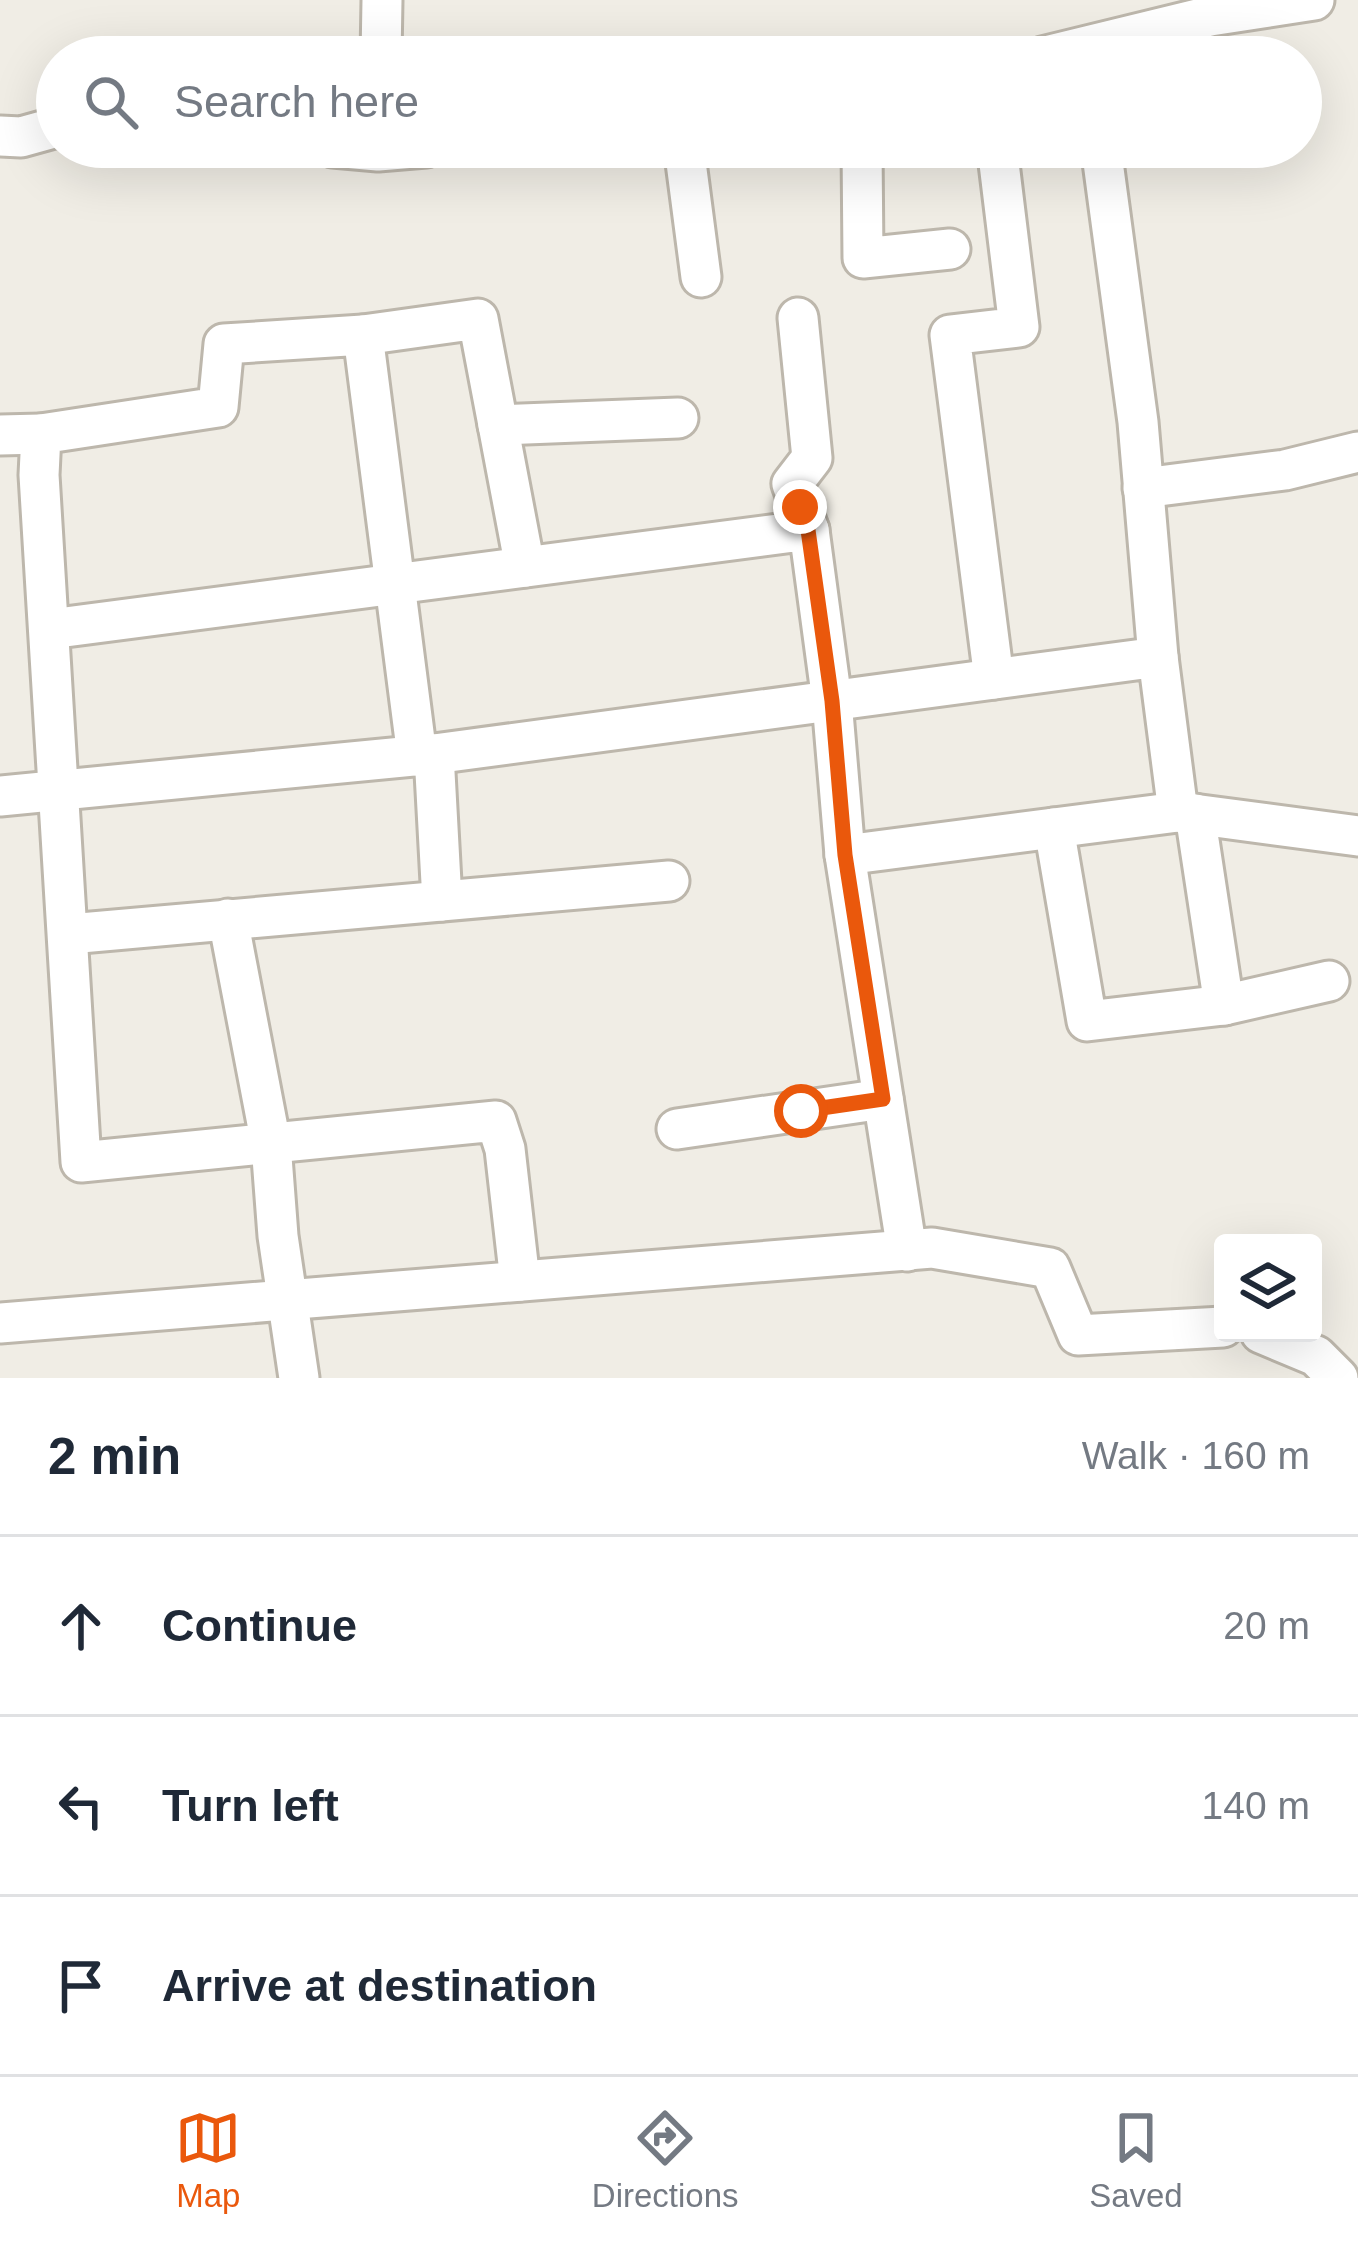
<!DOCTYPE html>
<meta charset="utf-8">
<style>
body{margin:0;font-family:Helvetica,sans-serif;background:#f2f2f3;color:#1f2937}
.controls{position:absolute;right:36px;bottom:36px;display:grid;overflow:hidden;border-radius:12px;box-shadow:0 12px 48px #0002}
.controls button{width:108px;height:108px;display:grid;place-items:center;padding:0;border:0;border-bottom:3px solid #e0e1e3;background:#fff;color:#1f2937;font:60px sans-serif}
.stop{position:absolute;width:36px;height:36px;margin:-27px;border:9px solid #ea580c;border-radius:50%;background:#fff}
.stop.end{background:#ea580c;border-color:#fff;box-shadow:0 3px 12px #0008}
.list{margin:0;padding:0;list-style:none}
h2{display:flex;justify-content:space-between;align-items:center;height:156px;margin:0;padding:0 48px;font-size:51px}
h2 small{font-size:39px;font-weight:400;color:#747a83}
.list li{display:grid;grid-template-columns:78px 1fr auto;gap:36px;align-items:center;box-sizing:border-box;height:180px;padding:0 48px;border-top:3px solid #e0e1e3}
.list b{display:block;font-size:45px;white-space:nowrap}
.list em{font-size:39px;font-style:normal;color:#747a83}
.icon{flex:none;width:66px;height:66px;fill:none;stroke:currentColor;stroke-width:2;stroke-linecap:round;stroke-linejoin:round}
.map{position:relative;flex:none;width:1358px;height:1378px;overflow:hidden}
.search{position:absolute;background:#fff;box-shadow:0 12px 48px #0002;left:36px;right:36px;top:36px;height:132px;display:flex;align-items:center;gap:30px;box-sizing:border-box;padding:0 42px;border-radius:66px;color:#747a83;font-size:45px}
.sheet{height:696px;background:#fff}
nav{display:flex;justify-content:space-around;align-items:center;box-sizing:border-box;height:168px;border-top:3px solid #e0e1e3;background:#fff;font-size:33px;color:#747a83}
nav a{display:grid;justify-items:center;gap:6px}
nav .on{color:#ea580c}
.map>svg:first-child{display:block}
</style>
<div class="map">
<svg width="1358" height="1378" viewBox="0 0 1358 1378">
<rect width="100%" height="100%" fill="#f0ede5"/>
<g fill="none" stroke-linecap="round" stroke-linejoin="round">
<defs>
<g id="minor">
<polyline points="381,57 382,0"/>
<polyline points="1042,57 1210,16 1314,0"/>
<polyline points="0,136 21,137 57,127"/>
<polyline points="333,147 378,151 426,147"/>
<polyline points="684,147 701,277"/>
<polyline points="862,147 863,258 950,249"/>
<polyline points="1101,147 1138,422 1158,657"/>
<polyline points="798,318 812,458 792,484 809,530"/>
<polyline points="363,335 478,319 525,567"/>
<polyline points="498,425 678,418"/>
<polyline points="0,435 41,434"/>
<polyline points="1143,488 1285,470 1358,452"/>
<polyline points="50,629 809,530 832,701 845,855 907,1251"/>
<polyline points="994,679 950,335 1019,327 997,147"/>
<polyline points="434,754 442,901"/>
<polyline points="417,756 363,335 224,344 218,407 41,434 39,475 81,1162 496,1121 505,1149 520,1281"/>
<polyline points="0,796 434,754 1158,657 1178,812"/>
<polyline points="1195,814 1224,1005"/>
<polyline points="1054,828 1087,1021 1224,1005 1329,981"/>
<polyline points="845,855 1178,812 1358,836"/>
<polyline points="228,919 271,1144 278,1236 299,1378"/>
<polyline points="69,934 669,881"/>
<polyline points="677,1129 883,1099"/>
<polyline points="0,1323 932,1248 1050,1268 1078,1335 1223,1327"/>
<polyline points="1261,1333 1316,1356 1338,1378"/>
</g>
</defs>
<!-- minor casing -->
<use href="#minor" stroke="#bdb7ac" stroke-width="45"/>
<!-- minor -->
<use href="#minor" stroke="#fff" stroke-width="39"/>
</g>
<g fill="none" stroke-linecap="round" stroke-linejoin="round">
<!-- route -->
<polyline stroke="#ea580c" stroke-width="15" points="800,507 808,530 832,701 845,855 883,1099 801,1111"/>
</g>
</svg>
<div class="controls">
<button><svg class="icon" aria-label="layers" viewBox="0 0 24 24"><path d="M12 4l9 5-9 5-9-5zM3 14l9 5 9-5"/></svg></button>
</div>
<div class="stop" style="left:801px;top:1111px"></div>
<div class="stop end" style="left:800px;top:507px"></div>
<div class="search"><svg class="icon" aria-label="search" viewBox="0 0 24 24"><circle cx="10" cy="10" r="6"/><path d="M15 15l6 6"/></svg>Search here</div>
</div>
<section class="sheet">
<h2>2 min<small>Walk · 160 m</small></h2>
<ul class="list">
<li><svg class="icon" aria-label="ahead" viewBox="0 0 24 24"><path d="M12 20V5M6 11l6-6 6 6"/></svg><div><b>Continue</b></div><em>20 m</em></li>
<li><svg class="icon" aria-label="left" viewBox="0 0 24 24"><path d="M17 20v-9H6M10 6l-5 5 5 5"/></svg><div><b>Turn left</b></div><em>140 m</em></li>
<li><svg class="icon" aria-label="arrive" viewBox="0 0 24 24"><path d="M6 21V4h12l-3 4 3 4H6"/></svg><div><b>Arrive at destination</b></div></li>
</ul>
</section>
<nav>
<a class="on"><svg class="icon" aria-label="map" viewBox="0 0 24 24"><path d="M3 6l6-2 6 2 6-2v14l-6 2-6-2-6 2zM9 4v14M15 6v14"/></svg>Map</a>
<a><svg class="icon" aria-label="directions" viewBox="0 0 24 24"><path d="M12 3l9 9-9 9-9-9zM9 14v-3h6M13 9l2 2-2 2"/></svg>Directions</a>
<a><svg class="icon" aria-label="saved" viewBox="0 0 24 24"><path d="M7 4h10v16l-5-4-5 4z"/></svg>Saved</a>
</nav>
